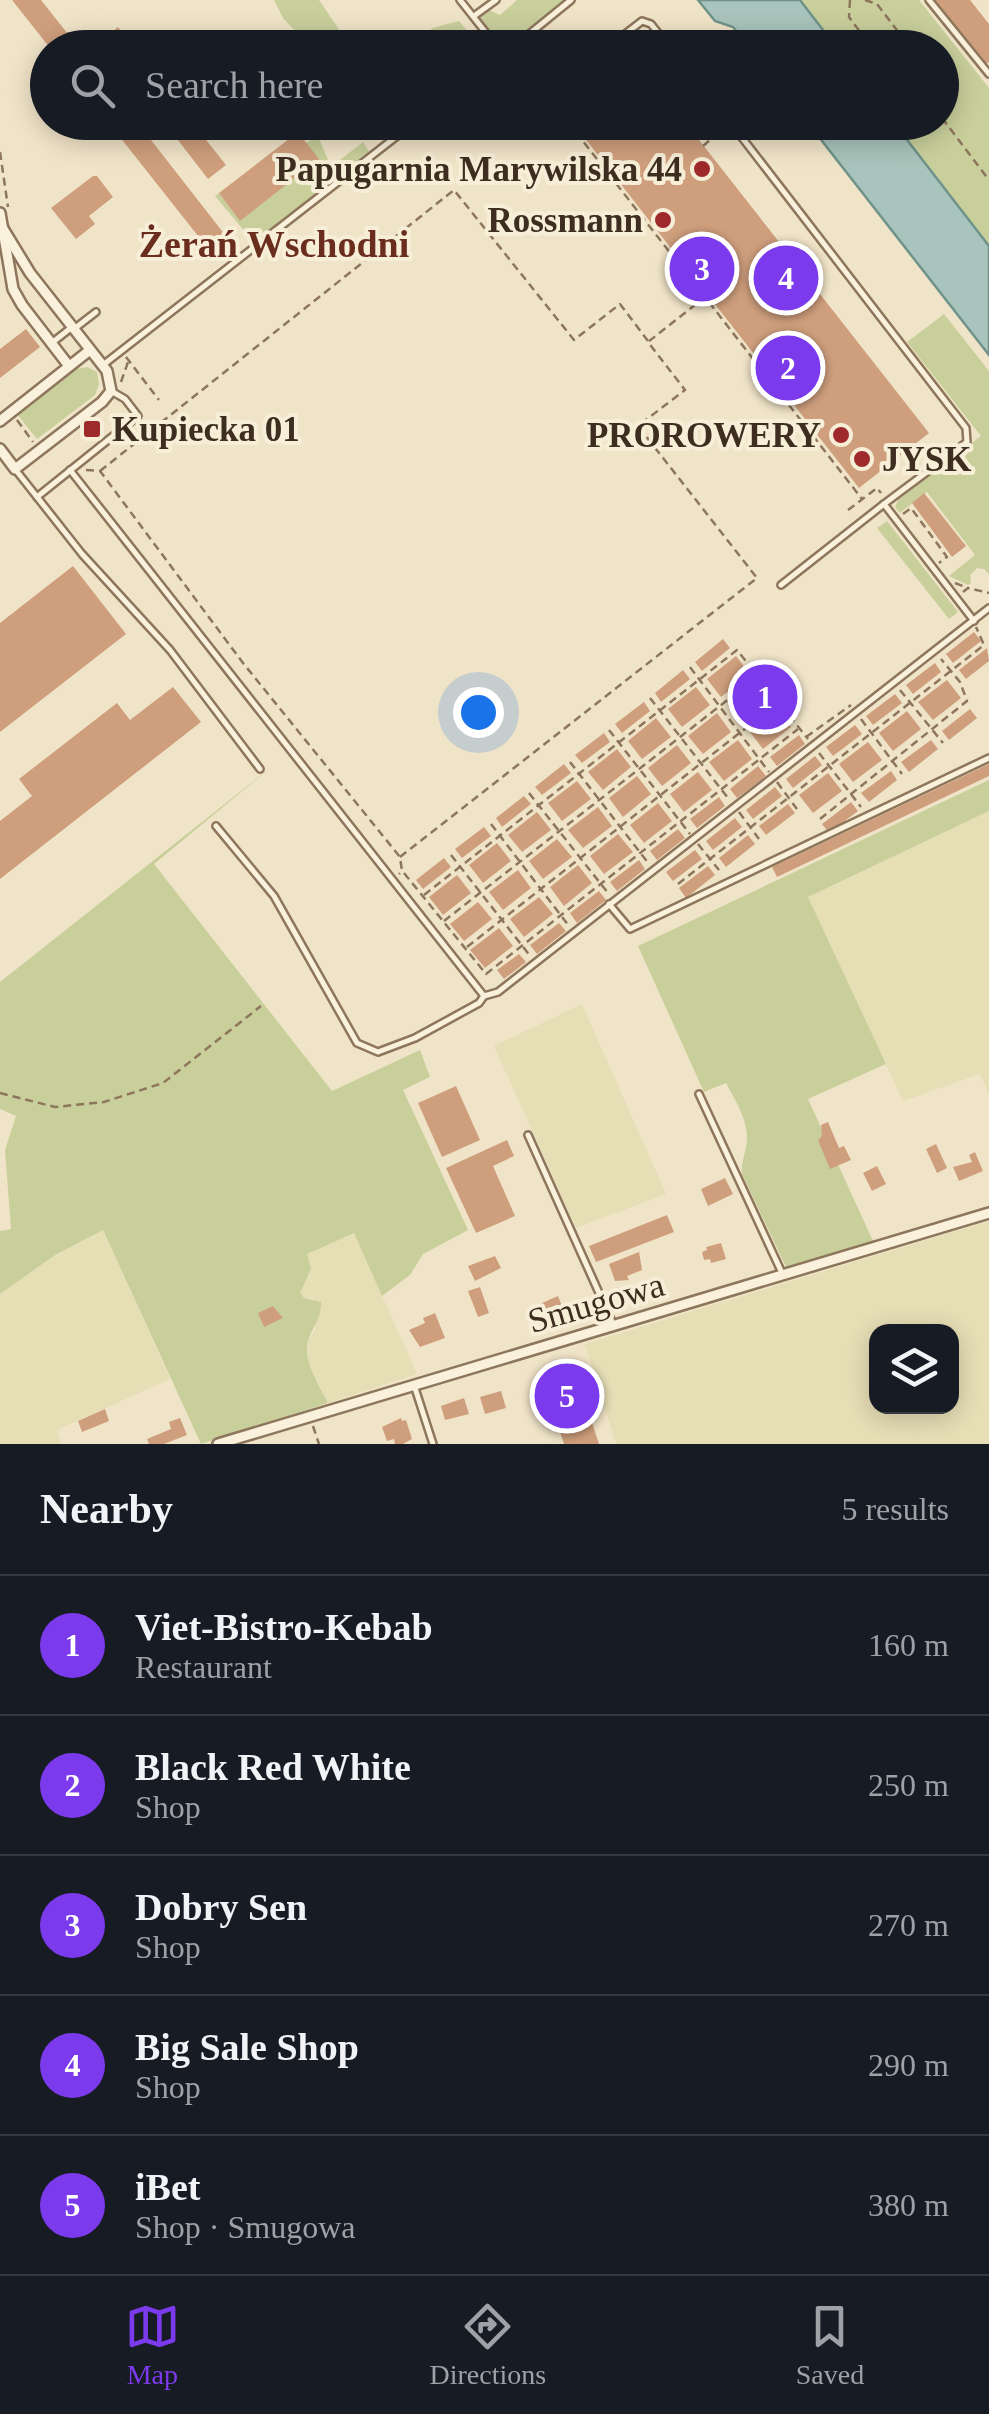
<!DOCTYPE html>
<meta charset="utf-8">
<style>
body{margin:0;font-family:"Times New Roman",serif;background:#242831;color:#f1f3f6}
.controls{position:absolute;right:30px;bottom:30px;display:grid;overflow:hidden;border-radius:20px;box-shadow:0 5px 25px #0003}
.controls button{width:90px;height:90px;display:grid;place-items:center;padding:0;border:0;border-bottom:2px solid #363941;background:#171b24;color:#f1f3f6;font:50px sans-serif}
.you{position:absolute;left:478px;top:712px;width:35px;height:35px;margin:-25px;border:8px solid #fff;border-radius:50%;background:#1a73e8;box-shadow:0 0 0 15px #1a73e833}
.badge{display:grid;place-items:center;width:65px;height:65px;border-radius:50%;background:#7c3aed;color:#fff;font-size:32px;font-weight:700}
.pin{position:absolute;translate:-50% -50%;border:5px solid #fff;box-shadow:0 2px 10px #0006}
.list{margin:0;padding:0;list-style:none}
h2{display:flex;justify-content:space-between;align-items:center;height:130px;margin:0;padding:0 40px;font-size:42px}
h2 small{font-size:32px;font-weight:400;color:#9ea1a6}
.list li{display:grid;grid-template-columns:65px 1fr auto;gap:30px;align-items:center;box-sizing:border-box;height:140px;padding:0 40px;border-top:2px solid #363941}
.list b{display:block;font-size:38px;white-space:nowrap}
.list p{margin:0;font-size:32px;white-space:nowrap;color:#9ea1a6}
.list em{font-size:32px;font-style:normal;color:#9ea1a6}
.icon{flex:none;width:55px;height:55px;fill:none;stroke:currentColor;stroke-width:2;stroke-linecap:round;stroke-linejoin:round}
.map{position:relative;flex:none;width:989px;height:1444px;overflow:hidden}
.search{position:absolute;background:#171b24;box-shadow:0 5px 25px #0003;left:30px;right:30px;top:30px;height:110px;display:flex;align-items:center;gap:25px;box-sizing:border-box;padding:0 35px;border-radius:55px;color:#9ea1a6;font-size:38px}
.sheet{height:830px;background:#171b24}
nav{display:flex;justify-content:space-around;align-items:center;box-sizing:border-box;height:140px;border-top:2px solid #363941;background:#171b24;font-size:28px;color:#9ea1a6}
nav a{display:grid;justify-items:center;gap:5px}
nav .on{color:#7c3aed}
.map>svg:first-child{display:block}
</style>
<div class="map">
<svg width="989" height="1444" viewBox="0 0 989 1444">
<rect width="100%" height="100%" fill="#f0e4c8"/>
<!-- farmland -->
<g fill="#e6deb5" fill-rule="evenodd">
<polygon points="989,811 989,1094 980,1074 903,1101 808,897"/>
<polygon points="582,1004 666,1194 576,1228 494,1046"/>
<path d="M989,1221V1444H616L585,1344ZM876,1332H952V1406H876Z"/>
<polygon points="103,1230 170,1379 57,1430 61,1444 0,1444 0,1294 55,1255"/>
<polygon points="354,1233 417,1374 328,1403 308,1362 308,1340 315,1330 314,1298 304,1299 300,1293 311,1269 306,1254"/>
</g>
<!-- green -->
<g fill="#c9cf9b">
<polygon points="274,0 319,0 351,47 310,47 283,18"/>
<polygon points="517,0 565,0 516,39 498,40 480,18 489,10 500,15"/>
<polygon points="800,0 919,0 989,88 989,246 894,123 942,122 942,48 836,47"/>
<polygon points="459,21 476,41 475,47 408,47 433,28"/>
<polygon points="318,136 331,167 363,142 369,151 259,239 247,234 215,196 219,193 240,220 306,143"/>
<polygon points="944,314 989,371 989,574 984,569 977,568 970,575 971,583 968,585 949,576 975,555 927,492 900,513 895,507 898,500 981,436 907,342"/>
<polygon points="87,367 97,372 99,384 95,395 37,439 17,414 76,369"/>
<polygon points="887,521 958,612 949,619 877,528"/>
<path d="M274,765L154,864L332,1091L420,1050L430,1077L403,1090L468,1230L423,1254L410,1275L382,1296L354,1233L307,1254L311,1269L300,1293L304,1298L321,1302C322,1318 312,1327 308,1341C303,1362 319,1384 328,1403L201,1444L103,1230L55,1255L0,1294V1231L11,1229L5,1150L16,1116L0,1109V982Z"/>
<path d="M989,780V811L808,897L886,1064L808,1099L873,1241L786,1267L742,1174C741,1161 746,1152 747,1140C748,1120 735,1100 726,1083L704,1092L638,946Z"/>
</g>
<!-- water -->
<g fill="#a9c4bc" stroke="#6f938a" stroke-width="2.5">
<polygon points="698,0 800,0 836,47 749,47 733,27 715,21"/>
<polygon points="808,123 894,123 989,246 989,355"/>
</g>
<!-- building -->
<g fill="#cf9f7d">
<polygon points="12,0 41,0 79,48 50,48"/>
<polygon points="935,0 970,0 989,24 989,62 985,65"/>
<polygon points="118,27 134,48 105,48 100,41"/>
<polygon points="108,122 137,122 229,240 209,255 200,243 202,241"/>
<polygon points="164,122 192,122 226,165 208,179"/>
<polygon points="572,122 685,122 929,433 859,488"/>
<polygon points="298,132 319,159 240,221 219,193"/>
<polygon points="93,176 97,176 113,197 89,216 95,224 76,239 51,208"/>
<polygon points="26,329 40,347 0,378 0,349"/>
<polygon points="924,493 966,546 952,557 912,503"/>
<polygon points="73,566 126,634 0,732 0,623"/>
<polygon points="974,632 981,641 953,663 946,654"/>
<polygon points="723,639 730,648 702,671 695,662"/>
<polygon points="987,648 989,661 966,679 959,670"/>
<polygon points="736,656 750,674 721,697 707,679"/>
<polygon points="935,663 941,672 913,694 906,685"/>
<polygon points="683,670 690,679 661,702 655,693"/>
<polygon points="947,680 961,698 933,720 918,702"/>
<polygon points="757,683 771,700 743,723 728,705"/>
<polygon points="173,687 201,722 0,879 0,821 32,796 19,779 117,703 130,720"/>
<polygon points="696,687 710,705 682,727 668,709"/>
<polygon points="895,694 902,703 873,725 866,716"/>
<polygon points="644,702 650,711 622,733 615,724"/>
<polygon points="778,709 791,727 763,749 750,732"/>
<polygon points="970,709 977,718 949,740 942,731"/>
<polygon points="907,711 921,729 893,751 879,733"/>
<polygon points="717,713 731,732 703,754 688,736"/>
<polygon points="656,718 671,737 642,759 628,741"/>
<polygon points="855,725 862,734 833,756 826,747"/>
<polygon points="604,733 610,742 582,763 575,755"/>
<polygon points="799,735 805,744 777,766 770,757"/>
<polygon points="738,740 752,759 724,781 709,762"/>
<polygon points="931,740 938,749 909,772 901,762"/>
<polygon points="868,742 882,760 853,782 839,764"/>
<polygon points="677,745 691,763 662,786 648,768"/>
<polygon points="617,749 631,767 603,790 588,772"/>
<polygon points="815,756 822,765 793,788 786,779"/>
<polygon points="564,764 571,773 542,795 535,787"/>
<polygon points="989,764 989,776 777,877 772,867"/>
<polygon points="758,766 766,776 737,798 730,789"/>
<polygon points="891,771 897,780 869,802 861,793"/>
<polygon points="698,772 712,790 684,812 670,794"/>
<polygon points="828,773 842,791 813,813 799,795"/>
<polygon points="637,776 651,794 623,817 609,798"/>
<polygon points="577,781 591,799 562,821 548,803"/>
<polygon points="775,787 782,796 753,819 746,810"/>
<polygon points="524,796 531,804 502,827 496,818"/>
<polygon points="719,797 725,806 697,828 690,819"/>
<polygon points="851,802 858,811 829,833 822,824"/>
<polygon points="658,803 672,821 644,843 630,825"/>
<polygon points="788,804 795,813 766,835 759,826"/>
<polygon points="598,807 612,826 583,848 568,830"/>
<polygon points="537,812 551,830 522,852 508,835"/>
<polygon points="735,818 742,827 713,850 706,841"/>
<polygon points="484,827 491,836 462,858 455,849"/>
<polygon points="678,829 685,838 657,860 650,851"/>
<polygon points="618,834 633,852 604,874 590,856"/>
<polygon points="748,835 755,844 726,867 719,858"/>
<polygon points="557,839 572,857 543,879 529,861"/>
<polygon points="497,843 511,861 483,883 469,865"/>
<polygon points="695,850 702,859 673,881 666,872"/>
<polygon points="444,858 451,867 423,889 416,880"/>
<polygon points="639,860 645,869 617,891 610,882"/>
<polygon points="578,865 592,883 564,906 550,887"/>
<polygon points="708,866 715,875 686,898 679,888"/>
<polygon points="518,870 531,888 503,910 489,892"/>
<polygon points="457,875 471,893 443,915 429,897"/>
<polygon points="599,891 606,900 577,923 570,913"/>
<polygon points="539,897 553,914 524,937 510,919"/>
<polygon points="478,902 492,919 464,941 450,924"/>
<polygon points="559,923 566,931 537,954 530,945"/>
<polygon points="499,928 513,946 485,968 470,950"/>
<polygon points="519,954 526,962 504,979 497,970"/>
<polygon points="456,1086 480,1140 442,1157 418,1103"/>
<polygon points="828,1122 839,1148 844,1146 851,1160 830,1169 818,1140 822,1136 821,1125"/>
<polygon points="507,1140 514,1156 493,1166 515,1216 476,1233 446,1168"/>
<polygon points="936,1144 947,1168 937,1173 926,1149"/>
<polygon points="975,1152 983,1171 959,1181 953,1167 972,1162 969,1155"/>
<polygon points="877,1166 886,1184 872,1191 863,1173"/>
<polygon points="725,1178 733,1194 708,1206 701,1189"/>
<polygon points="667,1215 674,1232 596,1262 589,1246"/>
<polygon points="721,1243 726,1259 711,1263 710,1259 704,1260 702,1252 707,1250 706,1247"/>
<polygon points="639,1252 642,1270 627,1276 629,1280 615,1281 609,1264"/>
<polygon points="495,1256 501,1268 475,1281 468,1266"/>
<polygon points="480,1287 489,1313 478,1317 468,1291"/>
<polygon points="558,1296 565,1314 532,1325 526,1310"/>
<polygon points="273,1306 283,1318 264,1327 258,1313"/>
<polygon points="435,1313 445,1338 420,1347 409,1330 425,1323 423,1318"/>
<polygon points="560,1390 564,1401 583,1395 599,1444 564,1444 555,1417 547,1419 540,1396"/>
<polygon points="501,1391 506,1408 485,1414 480,1397"/>
<polygon points="464,1398 469,1414 445,1420 441,1406"/>
<polygon points="105,1409 109,1421 82,1432 78,1421"/>
<polygon points="180,1418 187,1435 164,1444 149,1444 147,1439 171,1429 169,1422"/>
<polygon points="401,1418 402,1421 406,1420 412,1439 403,1444 395,1444 394,1439 387,1441 382,1427"/>
</g>
<g fill="none" stroke-linecap="round" stroke-linejoin="round">
<defs>
<g id="lane">
<polyline points="460,0 498,48"/>
<polyline points="929,0 989,74"/>
<polyline points="474,16 496,0"/>
<polyline points="512,48 571,0"/>
<polyline points="607,48 642,21 651,24 670,48"/>
<polyline points="730,122 966,428 967,442 884,504"/>
<polyline points="74,329 96,312"/>
<polyline points="53,342 72,327"/>
<polyline points="103,365 415,122"/>
<polyline points="15,469 82,554 170,650 260,769"/>
<polyline points="70,470 484,996 498,992 989,608"/>
<polyline points="37,497 138,416 125,399 111,391"/>
<polyline points="781,585 884,504 974,621"/>
<polyline points="216,826 274,896 357,1043 378,1052 415,1038 479,1003 484,996"/>
<polyline points="609,904 630,929 989,758"/>
<polyline points="699,1094 782,1273"/>
<polyline points="528,1135 613,1324"/>
<polyline points="414,1385 433,1444"/>
</g>
<g id="street">
<polyline points="0,213 13,289 22,305 69,366"/>
<polyline points="0,421 90,350"/>
<polyline points="0,449 15,469 102,402 111,391 107,371 30,273 2,227"/>
<polyline points="218,1444 989,1213"/>
</g>
</defs>
<!-- lane casing -->
<use href="#lane" stroke="#8d765c" stroke-width="10"/>
<!-- street casing -->
<use href="#street" stroke="#8d765c" stroke-width="14"/>
<!-- path -->
<g stroke="#8d765c" stroke-width="2.5" stroke-dasharray="8 5" stroke-linecap="butt">
<polyline points="850,0 849,17 872,48"/>
<polyline points="865,0 877,4 909,46 906,48"/>
<polyline points="942,118 989,180"/>
<polyline points="568,122 704,296"/>
<polyline points="703,146 725,127"/>
<polyline points="0,152 8,207"/>
<polyline points="126,357 159,400"/>
<polyline points="121,382 128,362"/>
<polyline points="17,420 33,442"/>
<polyline points="86,470 100,471 243,663 400,857 402,871 399,874"/>
<polyline points="100,471 454,190 574,340 620,304 648,341"/>
<polyline points="848,510 877,488 881,493"/>
<polyline points="903,514 911,508 947,557 939,563"/>
<polyline points="955,583 968,588"/>
<polyline points="963,592 968,588 989,593"/>
<polyline points="690,667 769,772"/>
<polyline points="900,690 943,743"/>
<polyline points="650,698 728,798"/>
<polyline points="861,719 902,774"/>
<polyline points="609,730 690,834"/>
<polyline points="806,737 851,705"/>
<polyline points="819,753 861,807"/>
<polyline points="570,762 649,864"/>
<polyline points="777,782 797,809"/>
<polyline points="529,793 608,893"/>
<polyline points="739,812 759,839"/>
<polyline points="820,819 967,701 960,682 941,659"/>
<polyline points="491,824 569,926"/>
<polyline points="698,844 719,870"/>
<polyline points="451,855 531,957"/>
<polyline points="400,857 757,578 638,426 685,390 648,342 705,297 862,499"/>
<polyline points="404,873 486,974 798,729"/>
<polyline points="678,884 984,645 976,627"/>
<polyline points="424,895 737,650 808,739"/>
<polyline points="444,921 757,677"/>
<polyline points="467,947 779,702"/>
<polyline points="0,1093 55,1107 104,1102 163,1083 261,1006"/>
<polyline points="313,1426 319,1444"/>
</g>
<!-- lane -->
<use href="#lane" stroke="#faf1dc" stroke-width="5"/>
<!-- street -->
<use href="#street" stroke="#faf1dc" stroke-width="9"/>
</g>
<!-- markers -->
<g fill="#9e2a2b" stroke="#f7eed8" stroke-width="4">
<circle cx="702" cy="169" r="10"/>
<circle cx="663" cy="220" r="10"/>
<rect x="82" y="419" width="20" height="20" rx="5"/>
<circle cx="841" cy="435" r="10"/>
<circle cx="862" cy="459" r="10"/>
</g>
<g text-anchor="middle" dominant-baseline="central" stroke-width="8" stroke-linejoin="round" paint-order="stroke">
<!-- poi labels -->
<g font-size="35" font-weight="bold" fill="#3d2e20" stroke="#f7eed8" text-anchor="end">
<text x="682" y="169">Papugarnia Marywilska 44</text>
<text x="643" y="220">Rossmann</text>
<text x="112" y="429" text-anchor="start">Kupiecka 01</text>
<text x="821" y="435">PROROWERY</text>
<text x="882" y="459" text-anchor="start">JYSK</text>
</g>
<!-- street labels -->
<g font-size="35" fill="#3d2e20" stroke="#f7eed8">
<text transform="translate(596 1303) rotate(-16)">Smugowa</text>
</g>
<!-- neighbourhood labels -->
<g font-size="38" font-weight="bold" fill="#6b2e1e" stroke="#f7eed8">
<text x="274" y="244">Żerań Wschodni</text>
</g>
</g>
</svg>
<div class="controls">
<button><svg class="icon" aria-label="layers" viewBox="0 0 24 24"><path d="M12 4l9 5-9 5-9-5zM3 14l9 5 9-5"/></svg></button>
</div>
<div class="you"></div>
<div class="pin badge" style="left:765px;top:697px">1</div>
<div class="pin badge" style="left:788px;top:368px">2</div>
<div class="pin badge" style="left:702px;top:269px">3</div>
<div class="pin badge" style="left:786px;top:278px">4</div>
<div class="pin badge" style="left:567px;top:1396px">5</div>
<div class="search"><svg class="icon" aria-label="search" viewBox="0 0 24 24"><circle cx="10" cy="10" r="6"/><path d="M15 15l6 6"/></svg>Search here</div>
</div>
<section class="sheet">
<h2>Nearby<small>5 results</small></h2>
<ul class="list">
<li><span class="badge">1</span><div><b>Viet-Bistro-Kebab</b><p>Restaurant</p></div><em>160 m</em></li>
<li><span class="badge">2</span><div><b>Black Red White</b><p>Shop</p></div><em>250 m</em></li>
<li><span class="badge">3</span><div><b>Dobry Sen</b><p>Shop</p></div><em>270 m</em></li>
<li><span class="badge">4</span><div><b>Big Sale Shop</b><p>Shop</p></div><em>290 m</em></li>
<li><span class="badge">5</span><div><b>iBet</b><p>Shop · Smugowa</p></div><em>380 m</em></li>
</ul>
</section>
<nav>
<a class="on"><svg class="icon" aria-label="map" viewBox="0 0 24 24"><path d="M3 6l6-2 6 2 6-2v14l-6 2-6-2-6 2zM9 4v14M15 6v14"/></svg>Map</a>
<a><svg class="icon" aria-label="directions" viewBox="0 0 24 24"><path d="M12 3l9 9-9 9-9-9zM9 14v-3h6M13 9l2 2-2 2"/></svg>Directions</a>
<a><svg class="icon" aria-label="saved" viewBox="0 0 24 24"><path d="M7 4h10v16l-5-4-5 4z"/></svg>Saved</a>
</nav>
